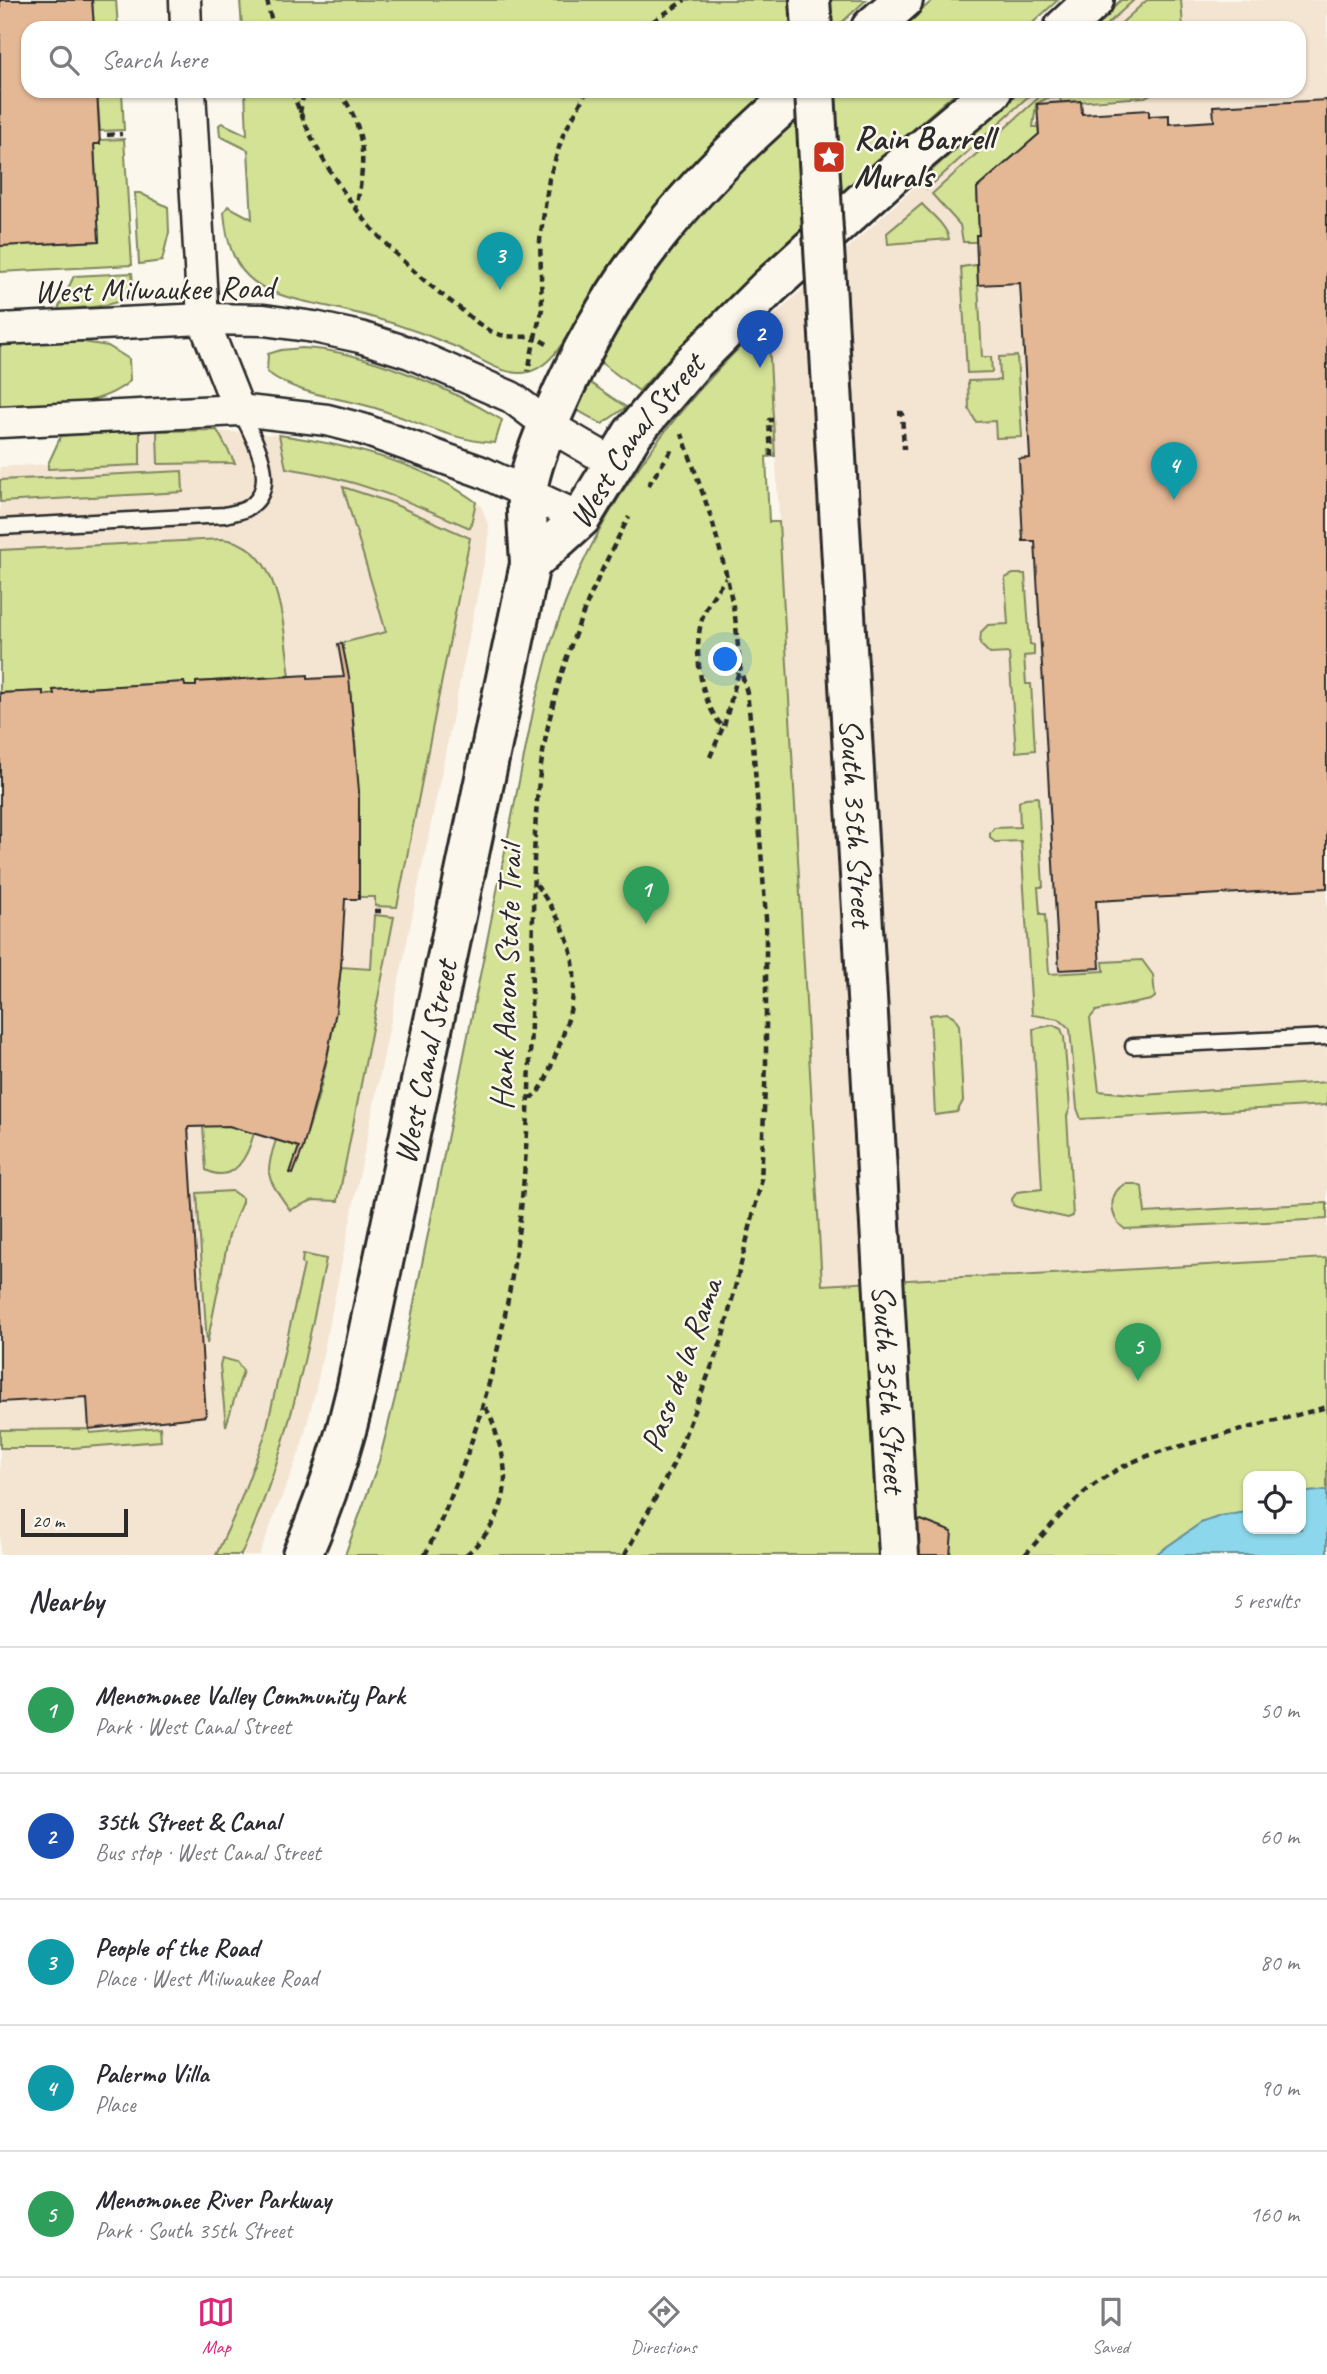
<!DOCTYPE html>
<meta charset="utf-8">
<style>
body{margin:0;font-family:Caveat,sans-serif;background:#f2f2f3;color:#2b2b33}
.controls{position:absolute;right:21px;bottom:21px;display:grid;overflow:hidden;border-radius:14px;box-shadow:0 2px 5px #0004}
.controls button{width:63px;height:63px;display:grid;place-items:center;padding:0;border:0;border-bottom:2px solid #e1e1e2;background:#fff;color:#2b2b33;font:35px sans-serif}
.scale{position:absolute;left:21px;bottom:18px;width:107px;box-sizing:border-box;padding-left:7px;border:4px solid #2b2b2b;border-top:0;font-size:19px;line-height:24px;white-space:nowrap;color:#2b2b2b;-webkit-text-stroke:5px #fbf7ec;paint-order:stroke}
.you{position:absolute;left:726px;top:660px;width:24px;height:24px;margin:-18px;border:5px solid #fff;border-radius:50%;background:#1a73e8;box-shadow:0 0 0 10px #1a73e833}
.badge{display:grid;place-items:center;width:46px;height:46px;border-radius:50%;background:#db2777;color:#fff;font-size:23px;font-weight:700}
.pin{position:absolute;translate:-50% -58px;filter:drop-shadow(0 2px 4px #0008)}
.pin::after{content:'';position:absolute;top:37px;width:24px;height:21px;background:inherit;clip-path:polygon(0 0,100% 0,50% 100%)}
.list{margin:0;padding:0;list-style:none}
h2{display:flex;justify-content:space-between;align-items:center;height:91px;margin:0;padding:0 28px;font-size:30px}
h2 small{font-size:23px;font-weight:400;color:#7c7c81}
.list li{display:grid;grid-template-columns:46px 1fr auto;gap:21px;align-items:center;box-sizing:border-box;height:126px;padding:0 28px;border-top:2px solid #e1e1e2}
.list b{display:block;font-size:26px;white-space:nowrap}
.list p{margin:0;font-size:23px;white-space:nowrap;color:#7c7c81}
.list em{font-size:23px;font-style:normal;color:#7c7c81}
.icon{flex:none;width:38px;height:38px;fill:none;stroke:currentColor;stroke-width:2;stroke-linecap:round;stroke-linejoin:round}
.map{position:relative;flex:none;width:1327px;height:1555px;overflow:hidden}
.search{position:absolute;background:#fff;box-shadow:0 2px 5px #0004;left:21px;right:21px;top:21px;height:77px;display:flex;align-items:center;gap:18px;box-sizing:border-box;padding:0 24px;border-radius:21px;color:#7c7c81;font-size:26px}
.sheet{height:721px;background:#fff}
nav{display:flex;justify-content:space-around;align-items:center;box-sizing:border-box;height:98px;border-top:2px solid #e1e1e2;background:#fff;font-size:19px;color:#7c7c81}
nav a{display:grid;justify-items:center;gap:4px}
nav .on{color:#db2777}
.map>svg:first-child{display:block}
</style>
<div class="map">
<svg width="1327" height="1555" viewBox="0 0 1327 1555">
<rect width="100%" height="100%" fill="#fbf7ec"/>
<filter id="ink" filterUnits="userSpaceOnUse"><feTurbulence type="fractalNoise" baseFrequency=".0143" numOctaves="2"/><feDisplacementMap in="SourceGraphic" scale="14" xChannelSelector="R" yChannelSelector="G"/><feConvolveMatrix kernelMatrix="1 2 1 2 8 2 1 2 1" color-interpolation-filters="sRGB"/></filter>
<g filter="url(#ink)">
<!-- built -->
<g fill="#f4e4d2">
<polygon points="1121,0 1327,0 1327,1258 1017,1276 961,1277 822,1285 768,321 1020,91 1299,91 1299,28 1090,28"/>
<polygon points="196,430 279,435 312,440 383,458 459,490 476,502 481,506 489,527 488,543 317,1384 301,1448 259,1555 0,1555 0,467 48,464 61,436"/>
</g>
<!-- green -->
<g fill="#d3e295" stroke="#7f8660" stroke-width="2">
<polygon points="92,0 116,0 118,28 94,28"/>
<polygon points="240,0 866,0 836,28 242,28"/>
<polygon points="933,0 1058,0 1027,28 901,28"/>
<polygon points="1121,0 1134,0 1103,28 1090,28"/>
<polygon points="1147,0 1181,0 1183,28 1116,28"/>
<polygon points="97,91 122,91 124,130 100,131"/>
<path d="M245,91H768C701,151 641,214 593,290C575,317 557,373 520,373C498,373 476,356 456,347C417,330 377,317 335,308C270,294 230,290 224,212L228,206L252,219L248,150L220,136L219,125L222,123L247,135Z"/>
<path d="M830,91H957C848,187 736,282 639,391L600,362C635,299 677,238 727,185C759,151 796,122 830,91Z"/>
<polygon points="1020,91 1034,91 927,189 920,181"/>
<polygon points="1046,91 1157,91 1145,97 1061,103 1060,97 1049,97 1036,104 1033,127 1038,127 1039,134 977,188 979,235 976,235 976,242 963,242 960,225 932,194"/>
<polygon points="124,139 132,265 0,272 0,246 99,241 94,144 100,144 100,140"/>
<polygon points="135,193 140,193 168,207 169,232 162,261 139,264"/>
<path d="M922,204C931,214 947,226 949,239L888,244L887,233Z"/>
<polygon points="977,265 982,357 991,357 992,372 967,373 961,267"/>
<path d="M132,273L134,294C111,309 84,307 58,309L74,276Z"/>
<path d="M768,320L775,456L766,457L769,522H779L822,1285L961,1277L1017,1276L1327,1258V1490L1301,1493V1476H1248V1512L1221,1516L1201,1523L1155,1555H345L379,1461L395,1398L535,702C541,682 546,661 552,640C593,514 672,409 768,320Z"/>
<path d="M71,340L108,346L129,359L130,381C95,411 43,405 0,407V343Z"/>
<path d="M302,348C364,350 449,388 502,420L495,443C453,441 416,421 375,408C339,397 299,396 267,372L268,354L281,350Z"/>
<polygon points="1017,356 1022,437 996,438 995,421 976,422 969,409 968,381 1000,380 999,357"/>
<polygon points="589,382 626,407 602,424 577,410"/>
<polygon points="217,430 235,463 158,464 157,431"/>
<polygon points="140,431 140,465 48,469 48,464 61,436"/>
<path d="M279,435C343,444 423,463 476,502L470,528C408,501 354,478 286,468Z"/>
<polygon points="182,471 183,492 0,502 0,480"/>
<path d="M343,487L389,502L470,538L397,907L375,906V897H359C359,812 359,727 342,643L386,632Z"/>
<path d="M222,539C283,545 283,630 290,676L196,682V686H185L184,682L54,690V694L43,695L42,691L0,693V550Z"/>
<polygon points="1013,574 1025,574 1030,644 1034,645 1034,655 1024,656 1026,684 1031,684 1035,750 1016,752 1009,653 990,654 980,644 981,632 988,625 1008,624 1005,578"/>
<polygon points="1038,797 1043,887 1038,887 1040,914 1045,914 1049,974 1104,971 1103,962 1142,960 1153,975 1155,997 1151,1000 1096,1011 1090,1018 1099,1091 1143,1095 1327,1082 1327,1105 1081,1119 1077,1108 1070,1029 1059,1019 1032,1015 1021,841 995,842 990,838 990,833 994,828 1020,827 1019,802 1025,798"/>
<path d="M374,915L394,917L338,1201L313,1200L290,1210C268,1178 263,1178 276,1140L299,1147L290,1173C321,1111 333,1035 341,967L371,969Z"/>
<polygon points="947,1013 953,1016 959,1025 963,1101 957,1112 935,1115 930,1015"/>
<polygon points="1053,1025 1061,1029 1064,1037 1070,1108 1067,1116 1073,1216 1068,1218 1017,1207 1013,1205 1012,1199 1017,1192 1042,1189 1033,1029"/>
<path d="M203,1126H229L254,1133C248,1155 235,1185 206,1170Z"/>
<path d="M1126,1184H1136L1142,1187L1145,1213L1327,1203V1219L1125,1229C1109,1220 1107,1191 1126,1184Z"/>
<polygon points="232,1191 242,1198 242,1202 229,1235 207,1344 197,1193"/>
<path d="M303,1254L326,1259C305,1361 285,1460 241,1555H216L236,1512L265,1435L304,1265L302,1263Z"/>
<polygon points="222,1358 237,1362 243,1371 226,1426 220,1365"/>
<polygon points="160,1427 161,1441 73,1448 0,1448 0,1430 89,1429 90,1433"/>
</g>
<!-- water -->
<polygon fill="#8cd7ec" stroke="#65929f" stroke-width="2" points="1327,1490 1327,1555 1155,1555 1201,1523 1221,1516 1248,1512 1248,1529 1301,1529 1301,1493"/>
<!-- building -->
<g fill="#e5b895" stroke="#2b2b2b" stroke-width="2">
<polygon points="0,0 92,0 94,28 28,28 28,91 97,91 100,144 94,144 99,241 0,246"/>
<polygon points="1327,100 1327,888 1096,901 1100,968 1059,970 1035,541 1023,541 1019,459 1030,458 1020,283 978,285 976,235 979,235 977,188 1039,134 1037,104 1081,101 1082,114 1149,110 1149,116 1169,115 1169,124 1214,121 1213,106"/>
<polygon points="342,643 349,677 359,791 359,899 345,899 341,967 336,1011 327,1057 303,1148 293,1174 290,1173 299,1147 229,1126 188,1127 206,1416 89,1429 87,1397 0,1402 0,693 43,691 43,695 54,694 53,690 184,682 185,686 196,686 196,682 308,675 308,679 344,677 338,644"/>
<polygon points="921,1520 952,1532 950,1555 901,1555 889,1537"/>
</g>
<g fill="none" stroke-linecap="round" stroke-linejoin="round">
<defs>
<g id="lane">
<path d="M0,527L225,515C232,513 240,512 246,509C283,489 254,437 240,411"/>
<polyline points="1133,1046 1327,1037"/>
</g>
<g id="street">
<polyline points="185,0 186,28"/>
<polyline points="190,91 203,319 239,410"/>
<polyline points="0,329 203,319 264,320 314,327 360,337 410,353 511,397 548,425 613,463"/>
<polyline points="0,422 239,410 327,420 362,429 482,472 581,518"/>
</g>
<g id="secondary">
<polyline points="810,0 812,28"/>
<polyline points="871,28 903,0"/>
<polyline points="1064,28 1094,0"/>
<path id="s1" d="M530,564L581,518L633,433L692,364L768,288L892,175L992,91"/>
<path id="s2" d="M302,1555C325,1502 343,1448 356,1391L530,564C529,541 526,518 527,495C528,472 545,431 555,409C613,275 689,186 799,91"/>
</g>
</defs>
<!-- lane casing -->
<use href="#lane" stroke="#2b2b2b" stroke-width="19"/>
<!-- street casing -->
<use href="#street" stroke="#2b2b2b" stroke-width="35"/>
<!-- secondary casing -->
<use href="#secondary" stroke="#2b2b2b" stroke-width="44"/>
<!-- path -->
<g stroke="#2b2b2b" stroke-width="4.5" stroke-dasharray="7 5" stroke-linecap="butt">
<polyline points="267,0 273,28"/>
<polyline points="318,28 320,19"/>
<polyline points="643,28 685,0"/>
<path d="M292,91C324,180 379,248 454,304C468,314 481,329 498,334C509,338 523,336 535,337L528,371"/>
<path d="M339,91C368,131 365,164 356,209"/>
<polyline points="300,113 304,91"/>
<polyline points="107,135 122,134"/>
<polyline points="547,344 535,337 542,309 540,240 549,179 563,135 587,91"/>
<polyline points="898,413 902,413 904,449"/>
<polyline points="771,456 769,420 773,420"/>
<polyline points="648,486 672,449"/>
<polyline points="724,726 740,667"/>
<path d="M710,757L723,727C700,703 692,648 703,616C708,602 717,590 726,578"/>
<polyline points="374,911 383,911"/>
<path d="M529,1099C544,1091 548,1073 554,1059C584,985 583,947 534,882"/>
<path d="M425,1555C481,1441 512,1314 523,1188C531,1097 531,1005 533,914C534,862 534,810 542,759C555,673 588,593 629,517"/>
<path d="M466,1555C502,1523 514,1487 498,1440C494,1427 492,1415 483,1405"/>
<polyline points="625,1555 673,1465 722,1340 761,1183 766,1063 766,918 753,743 747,693 740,667 735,616 727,577 712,520 682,434"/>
<path d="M1025,1555C1070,1504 1097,1470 1166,1450L1327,1407"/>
</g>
<!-- lane -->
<use href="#lane" stroke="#fbf7ec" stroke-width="14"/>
<!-- street -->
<use href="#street" stroke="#fbf7ec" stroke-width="30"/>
<!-- secondary -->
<use href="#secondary" stroke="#fbf7ec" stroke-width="38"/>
<defs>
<g id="secondary-bridge">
<path id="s3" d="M815,91L899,1555"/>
</g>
</defs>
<!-- secondary-bridge casing -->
<use href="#secondary-bridge" stroke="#2b2b2b" stroke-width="44" stroke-linecap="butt"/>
<!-- secondary-bridge -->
<use href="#secondary-bridge" stroke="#fbf7ec" stroke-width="38"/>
</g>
</g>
<!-- icons -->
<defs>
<symbol id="sight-square" viewBox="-11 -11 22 22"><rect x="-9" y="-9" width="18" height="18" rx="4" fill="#c8321e" stroke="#fbf7ec"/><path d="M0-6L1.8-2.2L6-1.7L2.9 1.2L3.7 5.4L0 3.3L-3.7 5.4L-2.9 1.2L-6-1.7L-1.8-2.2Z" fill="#fff"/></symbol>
</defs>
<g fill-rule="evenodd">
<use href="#sight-square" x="810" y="138" width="38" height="38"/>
</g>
<g text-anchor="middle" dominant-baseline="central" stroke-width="5" stroke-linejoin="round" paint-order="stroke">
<!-- poi labels -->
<g font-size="33" font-weight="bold" fill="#2b2b2b" stroke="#fbf7ec" text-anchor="start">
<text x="854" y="138">Rain Barrell<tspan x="854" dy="38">Murals</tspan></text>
</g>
<!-- street labels -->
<g font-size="33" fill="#2b2b2b" stroke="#fbf7ec">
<text transform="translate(154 289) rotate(-1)">West Milwaukee Road</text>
<text stroke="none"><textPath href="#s1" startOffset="164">West Canal Street</textPath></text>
<text stroke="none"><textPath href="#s3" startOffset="733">South 35th Street</textPath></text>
<text transform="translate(506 977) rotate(-88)">Hank Aaron State Trail</text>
<text stroke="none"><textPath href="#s2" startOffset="509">West Canal Street</textPath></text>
<text transform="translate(681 1365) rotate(-70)">Paso de la Rama</text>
<text stroke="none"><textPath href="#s3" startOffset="1300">South 35th Street</textPath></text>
</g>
</g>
</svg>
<div class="controls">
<button><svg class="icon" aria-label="locate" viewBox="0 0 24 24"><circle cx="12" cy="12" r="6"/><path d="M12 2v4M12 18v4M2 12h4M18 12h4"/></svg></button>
</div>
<div class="scale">20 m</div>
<div class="you"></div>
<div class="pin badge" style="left:646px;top:924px;background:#2e9e5b">1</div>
<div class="pin badge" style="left:760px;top:368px;background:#1a4fb4">2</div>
<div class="pin badge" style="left:500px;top:290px;background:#0f9aa8">3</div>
<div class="pin badge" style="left:1174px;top:500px;background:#0f9aa8">4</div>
<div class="pin badge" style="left:1138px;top:1381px;background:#2e9e5b">5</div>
<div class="search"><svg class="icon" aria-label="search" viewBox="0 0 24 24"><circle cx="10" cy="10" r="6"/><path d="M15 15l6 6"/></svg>Search here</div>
</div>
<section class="sheet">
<h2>Nearby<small>5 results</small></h2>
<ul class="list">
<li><span class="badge" style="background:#2e9e5b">1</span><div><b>Menomonee Valley Community Park</b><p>Park · West Canal Street</p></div><em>50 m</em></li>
<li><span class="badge" style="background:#1a4fb4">2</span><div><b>35th Street &amp; Canal</b><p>Bus stop · West Canal Street</p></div><em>60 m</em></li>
<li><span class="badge" style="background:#0f9aa8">3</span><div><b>People of the Road</b><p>Place · West Milwaukee Road</p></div><em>80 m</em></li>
<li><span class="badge" style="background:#0f9aa8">4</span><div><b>Palermo Villa</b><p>Place</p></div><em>90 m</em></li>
<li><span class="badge" style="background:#2e9e5b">5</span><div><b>Menomonee River Parkway</b><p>Park · South 35th Street</p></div><em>160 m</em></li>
</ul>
</section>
<nav>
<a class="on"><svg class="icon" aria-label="map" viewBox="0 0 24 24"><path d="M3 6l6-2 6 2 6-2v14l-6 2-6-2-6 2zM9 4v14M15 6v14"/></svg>Map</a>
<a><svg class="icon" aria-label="directions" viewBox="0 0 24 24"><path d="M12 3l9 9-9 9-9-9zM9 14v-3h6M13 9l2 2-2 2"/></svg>Directions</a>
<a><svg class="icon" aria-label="saved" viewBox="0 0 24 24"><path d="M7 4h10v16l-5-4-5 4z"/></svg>Saved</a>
</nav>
